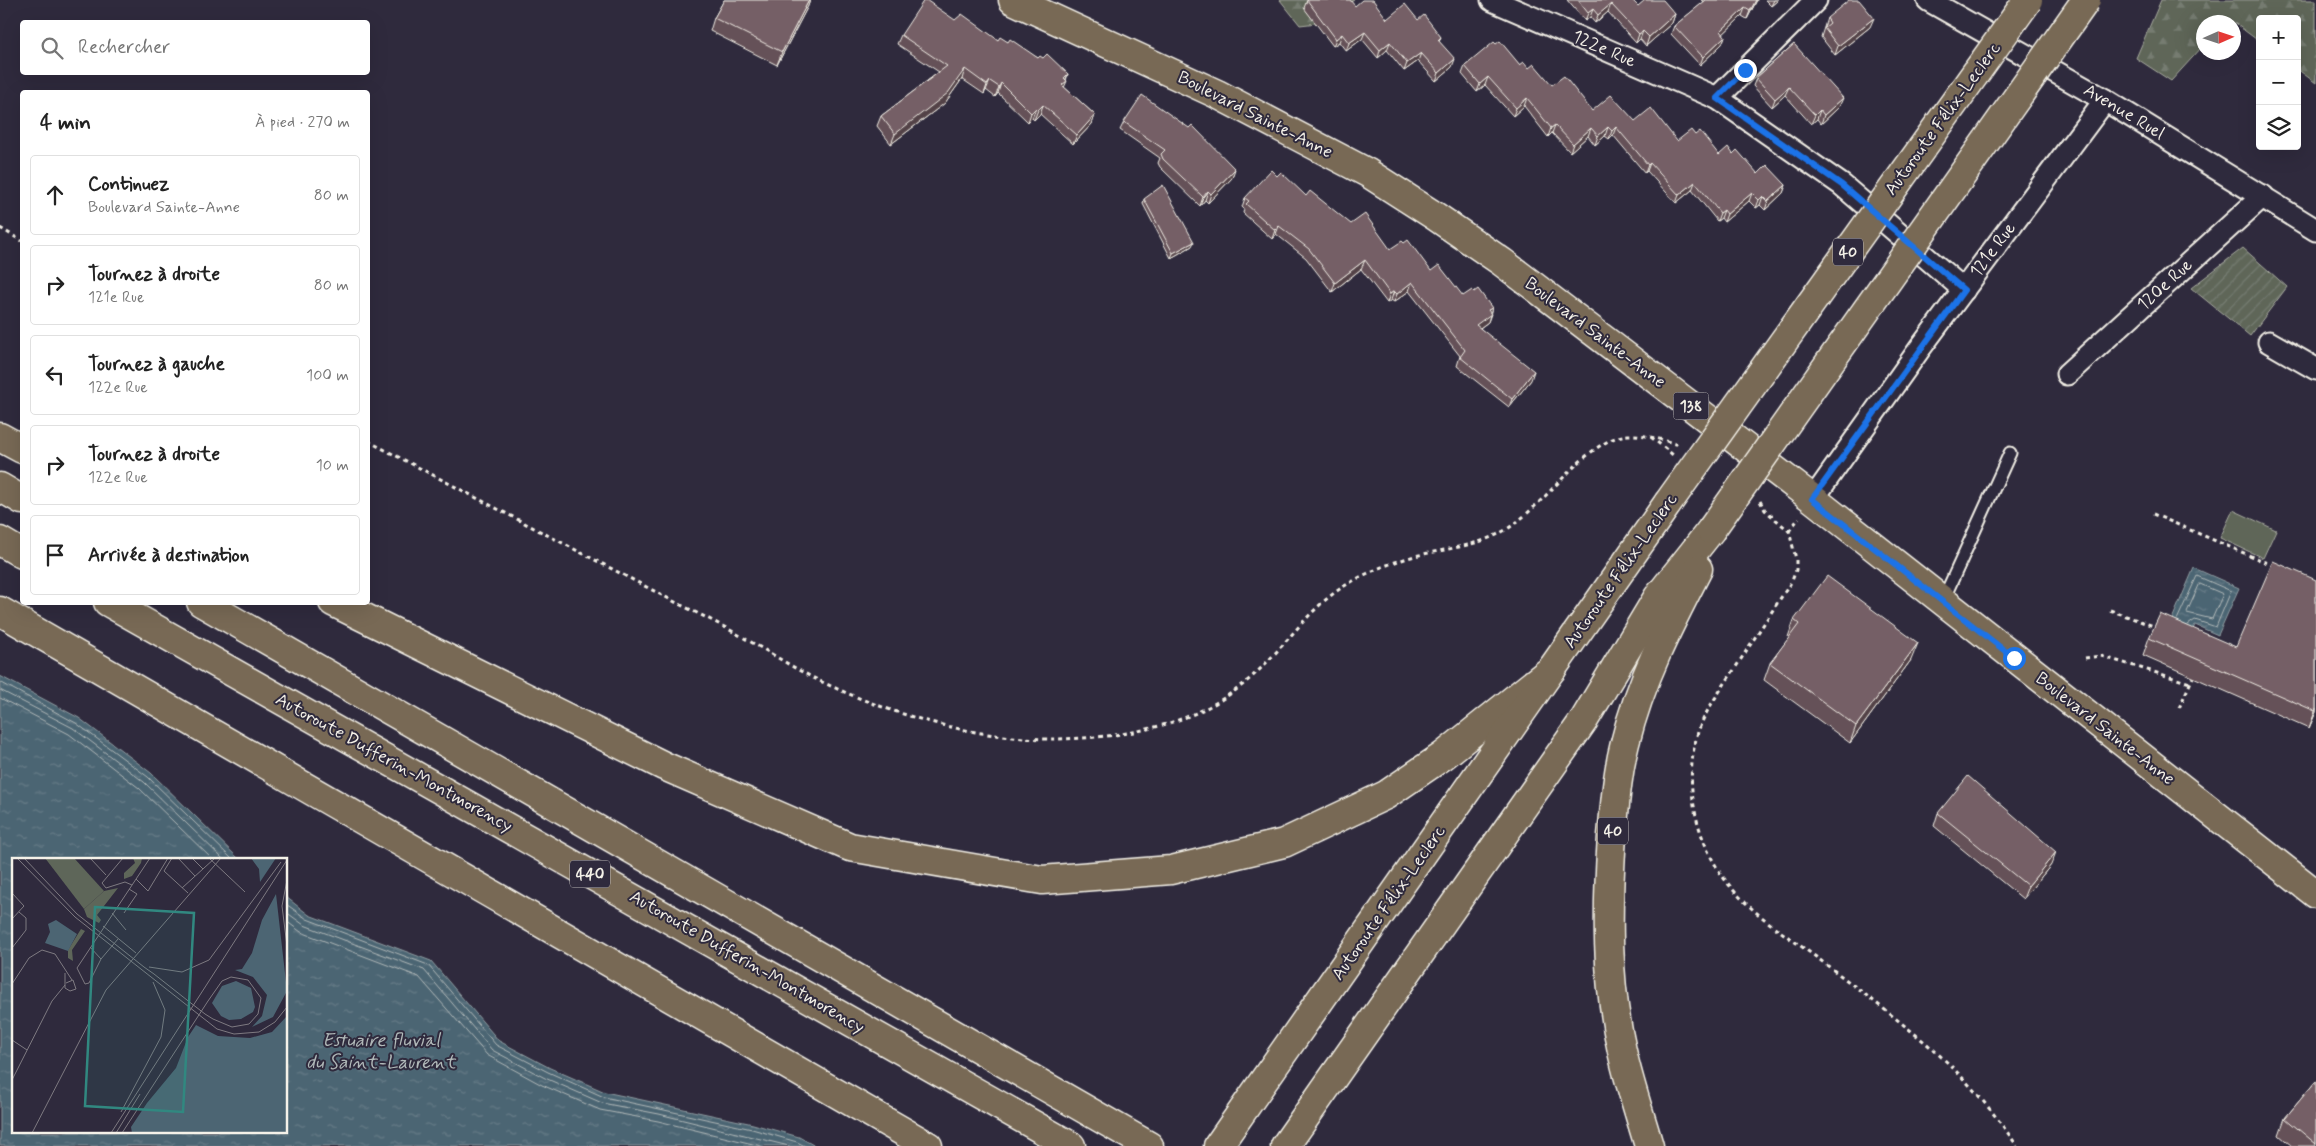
<!DOCTYPE html>
<html lang="fr">
<meta charset="utf-8">
<style>
body{margin:0;font-family:Mynerve,sans-serif;background:#f6f6f6;color:#222}
.controls{position:absolute;right:15px;top:15px;display:grid;overflow:hidden;border-radius:5px;box-shadow:0 5px 20px #0002}
.controls button{width:45px;height:45px;display:grid;place-items:center;padding:0;border:0;border-bottom:1px solid #e0e0e0;background:#fff;color:#222;font:25px sans-serif}
.compass{position:absolute;left:2196px;top:15px;width:45px;height:45px;border-radius:50%;background:#fff;box-shadow:0 5px 20px #0002;rotate:87deg}
.stop{position:absolute;width:15px;height:15px;margin:-11px;border:4px solid #1a73e8;border-radius:50%;background:#fff}
.stop.end{background:#1a73e8;border-color:#fff;box-shadow:0 1px 5px #0008}
.list{margin:0;padding:0;list-style:none}
h2{display:flex;justify-content:space-between;align-items:center;height:65px;margin:0;padding:0 20px;font-size:21px}
h2 small{font-size:16px;font-weight:400;color:#767676}
.list li{display:grid;grid-template-columns:32px 1fr auto;gap:15px;align-items:center;box-sizing:border-box;height:80px;margin:0 10px 10px;padding:0 10px;border:1px solid #e0e0e0;border-radius:5px}
.list b{display:block;font-size:19px;white-space:nowrap}
.list p{margin:0;font-size:16px;white-space:nowrap;color:#767676}
.list em{font-size:16px;font-style:normal;color:#767676}
.icon{flex:none;width:28px;height:28px;fill:none;stroke:currentColor;stroke-width:2;stroke-linecap:round;stroke-linejoin:round}
.map{position:relative;flex:none;width:2316px;height:1146px;overflow:hidden}
.search{position:absolute;background:#fff;box-shadow:0 5px 20px #0002;left:20px;top:20px;width:350px;height:55px;display:flex;align-items:center;gap:12px;box-sizing:border-box;padding:0 18px;border-radius:5px;color:#767676;font-size:19px}
.panel{position:absolute;background:#fff;box-shadow:0 5px 20px #0002;left:20px;top:90px;width:350px;height:515px;border-radius:5px}
.map>svg:first-child{display:block}
</style>
<div class="map">
<svg width="2316" height="1146" viewBox="0 0 2316 1146">
<defs>
<pattern id="forest-firs" width="22" height="20" patternUnits="userSpaceOnUse" patternTransform="scale(1.25)"><rect width="22" height="20" fill="#5e6659"/><path d="M5 1l3.5 6h-7zM16 11l3.5 6h-7z" fill="#767c71"/></pattern>
<pattern id="garden-furrows" width="10" height="10" patternUnits="userSpaceOnUse" patternTransform="scale(1.25)"><rect width="10" height="10" fill="#5e6659"/><path d="M-1 1l2-2M0 10L10 0M9 11l2-2" fill="none" stroke="#767c71"/></pattern>
<pattern id="water-ripples" width="26" height="14" patternUnits="userSpaceOnUse" patternTransform="scale(1.25)"><rect width="26" height="14" fill="#4c6573"/><path d="M2 4q2-2 4 0t4 0M15 11q2-2 4 0t4 0" fill="none" stroke="#667c87"/></pattern>
</defs>
<rect width="100%" height="100%" fill="#2f2a3d"/>
<filter id="ink" filterUnits="userSpaceOnUse"><feTurbulence type="fractalNoise" baseFrequency=".02" numOctaves="2"/><feDisplacementMap in="SourceGraphic" scale="10" xChannelSelector="R" yChannelSelector="G"/><feConvolveMatrix kernelMatrix="1 2 1 2 8 2 1 2 1" color-interpolation-filters="sRGB"/></filter>
<g filter="url(#ink)">
<!-- forest -->
<g fill="url(#forest-firs)" stroke="#a9aca0">
<polygon points="1280,0 1354,0 1317,23 1300,25"/>
<polygon points="2161,0 2316,0 2316,83 2297,69 2297,19 2260,19 2260,42 2229,19 2225,22 2204,22 2203,46 2171,81 2136,58"/>
</g>
<!-- garden -->
<polygon fill="url(#garden-furrows)" stroke="#a9aca0" points="2243,248 2287,287 2250,336 2191,288"/>
<!-- pitch -->
<polygon fill="#5e6659" stroke="#a9aca0" points="2233,510 2276,530 2263,558 2220,538"/>
<!-- water -->
<g fill="url(#water-ripples)" stroke="#8f9da2">
<polygon points="2194,568 2239,588 2218,635 2195,625 2191,633 2170,624"/>
<polygon points="0,676 79,718 151,773 240,860 14,860 14,1132 286,1132 286,897 309,915 431,961 499,1041 550,1068 605,1092 753,1124 799,1137 815,1146 0,1146"/>
</g>
<g fill="none" stroke-linecap="round" stroke-linejoin="round">
<!-- shore -->
<g stroke="#b1b9b9" stroke-width="1">
<polygon points="2200,584 2223,594 2212,619 2187,613"/>
<polyline points="2177,620 2197,576 2231,591 2216,627 2195,620 2188,625"/>
<polyline points="0,682 76,723 148,777 233,860"/>
<polyline points="0,690 73,728 144,782 224,860"/>
<polyline points="0,698 69,734 139,788 213,860"/>
<polyline points="286,904 307,919 428,965 496,1045 548,1072 604,1097 752,1129 797,1142 805,1146"/>
<polyline points="286,912 304,925 424,970 492,1050 545,1078 602,1103 659,1114 789,1146"/>
<polyline points="286,921 301,932 419,977 487,1055 542,1085 600,1110 658,1121 761,1146"/>
</g>
<defs>
<polyline id="service" points="1943,600 2010,453"/>
<g id="minor">
<polyline points="1492,0 1717,98 1842,185 1964,290"/>
<polyline points="1928,0 2105,100 2316,230"/>
<polyline points="1717,98 1816,0"/>
<polyline points="2269,342 2316,369"/>
<polyline points="2067,374 2263,196"/>
<polyline points="1813,499 1921,347 2105,100"/>
</g>
<polyline id="primary" points="1013,0 1217,94 1368,173 1435,216 1502,262 1813,499 2316,894"/>
<g id="motorway">
<polyline points="0,437 22,449"/>
<polyline points="0,487 22,500"/>
<polyline points="0,541 22,554"/>
<polyline points="108,602 1071,1146"/>
<polyline points="201,602 1149,1146"/>
<polyline points="333,602 664,766 850,847 1042,880 1171,870 1284,843 1386,795 1443,756 1552,669"/>
<polyline points="0,611 928,1146"/>
<polyline points="1218,1146 1668,503"/>
<polyline points="1285,1146 1584,720 1658,597 1711,530"/>
<path d="M1649,1146C1640,1115 1629,1083 1622,1051C1606,981 1607,908 1612,836C1615,805 1617,774 1625,743C1640,681 1669,625 1698,569"/>
</g>
</defs>
<!-- service casing -->
<use href="#service" stroke="#f4f1e8" stroke-width="15"/>
<!-- minor casing -->
<use href="#minor" stroke="#f4f1e8" stroke-width="25"/>
<!-- primary casing -->
<use href="#primary" stroke="#f4f1e8" stroke-width="31"/>
<!-- motorway casing -->
<use href="#motorway" stroke="#f4f1e8" stroke-width="31"/>
<!-- path -->
<g stroke="#f4f1e8" stroke-width="3" stroke-dasharray="4 4" stroke-linecap="butt">
<polyline points="0,228 22,241"/>
<polyline points="1651,437 1673,455"/>
<path d="M368,441C471,495 574,549 677,603C701,615 726,627 749,641C773,654 796,670 820,681C892,715 970,738 1049,739C1123,739 1201,726 1256,673C1288,643 1313,602 1353,581C1372,570 1393,562 1415,556C1443,549 1474,547 1500,533C1543,511 1584,439 1628,435C1646,434 1663,440 1679,445"/>
<path d="M1760,501L1765,510L1789,531L1796,559V570L1792,581C1772,611 1752,642 1732,673C1720,691 1705,711 1698,732C1681,786 1698,853 1737,894C1761,920 1792,939 1820,960C1856,987 1892,1015 1927,1044C1962,1074 1991,1108 2017,1146"/>
<polyline points="2153,514 2274,566"/>
<polyline points="1789,531 1799,518"/>
<polyline points="2110,610 2156,627"/>
<polyline points="2085,658 2101,656 2190,683"/>
<polyline points="2179,708 2193,677"/>
</g>
<!-- service -->
<use href="#service" stroke="#2f2a3d" stroke-width="11"/>
<!-- minor -->
<use href="#minor" stroke="#2f2a3d" stroke-width="21"/>
<!-- primary -->
<use href="#primary" stroke="#786954" stroke-width="28"/>
<!-- motorway -->
<use href="#motorway" stroke="#786954" stroke-width="28"/>
<defs>
<g id="motorway-bridge">
<polyline points="1668,503 2028,0"/>
<polyline points="1711,530 2086,0"/>
</g>
</defs>
<!-- motorway-bridge casing -->
<use href="#motorway-bridge" stroke="#f4f1e8" stroke-width="31" stroke-linecap="butt"/>
<!-- motorway-bridge -->
<use href="#motorway-bridge" stroke="#786954" stroke-width="28"/>
</g>
<!-- wall -->
<g fill="#655158" stroke="#f4f1e8">
<polygon points="724,0 810,0 808,6 777,65 710,31 714,18"/>
<polygon points="1307,0 1355,6 1387,19 1418,20 1441,37 1439,42 1452,67 1436,81 1418,61 1404,71 1387,50 1378,58 1362,39 1346,51 1339,42 1333,46 1304,8"/>
<polygon points="1567,0 1632,0 1638,6 1675,14 1672,23 1646,46 1640,39 1636,43 1608,12 1595,23 1590,17 1585,21"/>
<polygon points="1701,0 1757,0 1747,19 1742,16 1723,34 1725,36 1722,44 1700,65 1671,34 1674,26 1704,2"/>
<polygon points="1765,0 1778,0 1771,6"/>
<polygon points="1827,18 1870,27 1835,55 1821,37"/>
<polygon points="955,20 998,40 1008,42 1038,58 1043,58 1068,74 1064,87 1095,115 1092,124 1073,144 1040,114 1034,120 1032,118 1028,122 998,93 995,97 986,90 984,94 962,79 945,103 891,144 877,126 881,116 939,72 897,44 901,35"/>
<polygon points="1496,44 1520,65 1529,68 1552,85 1592,111 1635,121 1677,141 1695,135 1719,155 1733,154 1758,174 1786,185 1783,193 1765,210 1760,205 1756,208 1749,201 1724,222 1721,218 1717,221 1692,190 1676,203 1647,171 1645,173 1613,135 1609,139 1605,136 1595,145 1588,136 1570,152 1552,133 1548,137 1524,106 1513,116 1485,85 1477,92 1462,74 1465,66"/>
<polygon points="1794,44 1839,107 1821,124 1817,119 1811,124 1785,95 1772,107 1753,86 1756,78"/>
<polygon points="1124,122 1232,178 1208,203 1205,200 1200,206 1160,167 1158,163 1160,158 1120,130"/>
<polygon points="1277,176 1306,196 1390,249 1431,271 1463,296 1490,313 1491,314 1488,322 1480,328 1531,380 1509,407 1457,366 1460,356 1409,291 1394,302 1391,300 1387,303 1361,269 1332,292 1306,258 1276,234 1272,239 1243,213 1244,209 1242,207 1245,198"/>
<polygon points="1144,199 1192,246 1171,258 1143,204"/>
<polygon points="2316,580 2316,712 2309,728 2143,655 2149,638 2236,647"/>
<polygon points="1794,620 1911,660 1850,743 1764,680 1770,663 1789,638 1788,637"/>
<polygon points="1938,813 2051,865 2023,899 1934,826"/>
<polygon points="2316,1081 2316,1146 2292,1146 2279,1135 2285,1118"/>
</g>
<!-- shaded-wall -->
<g fill="#524247" stroke="#f4f1e8">
<polygon points="809,0 810,0 808,6 777,65 782,52"/>
<polygon points="1756,0 1757,0 1747,19 1750,11"/>
<polygon points="1774,0 1778,0 1771,6"/>
<polygon points="1611,4 1608,12 1595,23 1598,15"/>
<polygon points="1745,8 1742,16 1718,39 1721,31"/>
<polygon points="1593,9 1590,17 1585,21 1588,13"/>
<polygon points="1675,14 1672,23 1646,46 1649,37"/>
<polygon points="1874,18 1870,27 1835,55 1838,46"/>
<polygon points="1643,31 1640,39 1636,43 1639,34"/>
<polygon points="1365,32 1362,39 1346,51 1349,43"/>
<polygon points="1342,34 1339,42 1333,46 1336,39"/>
<polygon points="1725,36 1722,44 1700,65 1703,57"/>
<polygon points="1390,42 1387,50 1378,58 1380,50"/>
<polygon points="1421,53 1418,61 1404,71 1407,63"/>
<polygon points="1455,59 1452,67 1436,81 1439,73"/>
<polygon points="965,69 962,79 945,103 891,144 895,134"/>
<polygon points="1068,74 1064,83 1067,81 1063,90 1059,95 1064,78"/>
<polygon points="1488,77 1485,85 1477,92 1480,84"/>
<polygon points="990,81 986,90 984,94 987,85"/>
<polygon points="1001,83 998,93 995,97 999,87"/>
<polygon points="1789,87 1785,95 1772,107 1775,99"/>
<polygon points="1527,98 1524,106 1513,116 1516,108"/>
<polygon points="1843,98 1839,107 1821,124 1824,115"/>
<polygon points="1043,105 1040,114 1034,120 1038,110"/>
<polygon points="1036,108 1032,118 1028,122 1031,113"/>
<polygon points="1820,110 1817,119 1811,124 1815,115"/>
<polygon points="1095,115 1092,124 1073,144 1077,135"/>
<polygon points="1555,125 1552,133 1548,137 1551,128"/>
<polygon points="1608,127 1605,136 1595,145 1598,136"/>
<polygon points="1616,127 1613,135 1609,139 1612,131"/>
<polygon points="1591,128 1588,136 1570,152 1573,144"/>
<polygon points="1650,163 1647,171 1645,173 1648,165"/>
<polygon points="1235,169 1232,178 1208,203 1211,194"/>
<polygon points="1695,182 1692,190 1676,203 1679,195"/>
<polygon points="1786,185 1783,193 1765,210 1768,201"/>
<polygon points="1208,191 1205,200 1200,206 1203,197"/>
<polygon points="1752,193 1749,201 1724,222 1727,214"/>
<polygon points="1763,196 1760,205 1756,208 1759,200"/>
<polygon points="1724,210 1721,218 1717,221 1720,213"/>
<polygon points="1279,226 1276,234 1272,239 1275,230"/>
<polygon points="1194,242 1192,246 1171,258 1173,253"/>
<polygon points="1365,260 1361,269 1332,292 1335,283"/>
<polygon points="1412,282 1409,291 1394,302 1397,294"/>
<polygon points="1394,291 1391,300 1387,303 1390,294"/>
<polygon points="1492,308 1488,322 1473,333 1476,325 1488,310"/>
<polygon points="1534,371 1531,380 1509,407 1512,399"/>
<polygon points="1918,643 1911,660 1850,743 1856,726"/>
<polygon points="2316,709 2316,712 2309,728"/>
<polygon points="2056,852 2051,865 2023,899 2028,886"/>
</g>
<!-- building -->
<g fill="#755e66" stroke="#f4f1e8">
<polygon points="724,0 809,0 782,52 714,18"/>
<polygon points="924,0 926,0 955,20 962,14 998,40 1000,37 1008,42 1010,39 1038,58 1040,56 1043,58 1047,54 1068,74 1064,78 1067,81 1062,85 1095,115 1077,135 1043,105 1038,110 1036,108 1031,113 1001,83 999,87 990,81 987,85 965,69 948,93 895,134 881,116 947,66 901,35"/>
<polygon points="1307,0 1350,0 1355,6 1362,0 1373,0 1387,19 1405,4 1418,20 1424,15 1441,37 1438,40 1455,59 1439,73 1421,53 1407,63 1390,42 1380,50 1365,32 1349,43 1342,34 1336,39"/>
<polygon points="1578,0 1632,0 1638,6 1645,0 1663,0 1675,14 1649,37 1643,31 1639,34 1611,4 1598,15 1593,9 1588,13"/>
<polygon points="1706,0 1756,0 1750,11 1745,8 1721,31 1725,36 1703,57 1674,26"/>
<polygon points="1849,0 1859,0 1874,18 1838,46 1824,28 1830,23 1827,18"/>
<polygon points="1500,41 1520,65 1524,62 1529,68 1534,64 1552,85 1564,76 1592,111 1611,95 1635,121 1651,108 1677,141 1691,130 1695,135 1700,131 1719,155 1728,147 1733,154 1737,150 1758,174 1767,165 1786,185 1768,201 1763,196 1759,200 1752,193 1727,214 1724,210 1720,213 1695,182 1679,195 1650,163 1648,165 1616,127 1612,131 1608,127 1598,136 1591,128 1573,144 1555,125 1551,128 1527,98 1516,108 1488,77 1480,84 1465,66 1494,42 1496,44"/>
<polygon points="1794,44 1843,98 1824,115 1820,110 1815,115 1789,87 1775,99 1756,78"/>
<polygon points="1142,95 1189,128 1192,125 1235,169 1211,194 1208,191 1203,197 1163,159 1161,154 1165,150 1124,122"/>
<polygon points="1271,170 1277,176 1281,172 1306,196 1310,191 1351,224 1365,214 1390,249 1402,241 1404,243 1408,240 1431,271 1439,265 1463,296 1472,290 1474,292 1478,289 1492,308 1488,310 1491,314 1476,325 1534,371 1512,399 1460,357 1465,350 1412,282 1397,294 1394,291 1390,294 1365,260 1335,283 1309,249 1279,226 1275,230 1246,204 1249,201 1245,198"/>
<polygon points="1163,185 1194,242 1173,253 1144,199"/>
<polygon points="2273,561 2316,580 2316,709 2315,711 2149,638 2160,614 2236,647"/>
<polygon points="1827,576 1918,643 1856,726 1770,663 1799,624 1794,620"/>
<polygon points="1968,776 2056,852 2028,886 1938,813"/>
<polygon points="2316,1081 2316,1144 2285,1118"/>
</g>
</g>
<g fill="none" stroke-linecap="round" stroke-linejoin="round" filter="url(#ink)">
<!-- route -->
<polyline stroke="#1a73e8" stroke-width="6" points="1745,70 1717,98 1842,185 1964,290 1812,499 2014,658"/>
</g>
<g text-anchor="middle" dominant-baseline="central" stroke-width="4" stroke-linejoin="round" paint-order="stroke">
<!-- shield labels -->
<g fill="#2f2a3d" stroke="#b9b5b5" stroke-width="1">
<rect x="1833" y="238.5" width="30" height="27" rx="4"/>
<rect x="1673.5" y="392.5" width="35" height="27" rx="4"/>
<rect x="1598" y="817.5" width="30" height="27" rx="4"/>
<rect x="570" y="860.5" width="40" height="27" rx="4"/>
</g>
<g font-size="16" font-weight="bold" fill="#f4f1e8">
<text x="1848" y="252">40</text>
<text x="1691" y="406">138</text>
<text x="1613" y="831">40</text>
<text x="590" y="874">440</text>
</g>
<!-- street labels -->
<g font-size="18" fill="#f4f1e8" stroke="#2f2a3d">
<text transform="translate(1604 49) rotate(24)">122e Rue</text>
<text transform="translate(2124 112) rotate(31)">Avenue Ruel</text>
<text transform="translate(1255 115) rotate(27)">Boulevard Sainte-Anne</text>
<text transform="translate(1943 119) rotate(-54)">Autoroute Félix-Leclerc</text>
<text transform="translate(1993 250) rotate(-53)">121e Rue</text>
<text transform="translate(2165 285) rotate(-42)">120e Rue</text>
<text transform="translate(1595 333) rotate(37)">Boulevard Sainte-Anne</text>
<text transform="translate(1621 571) rotate(-55)">Autoroute Félix-Leclerc</text>
<text transform="translate(2105 729) rotate(38)">Boulevard Sainte-Anne</text>
<text transform="translate(394 763) rotate(29)">Autoroute Dufferin-Montmorency</text>
<text transform="translate(1389 903) rotate(-55)">Autoroute Félix-Leclerc</text>
<text transform="translate(747 962) rotate(30)">Autoroute Dufferin-Montmorency</text>
</g>
<!-- water labels -->
<g font-size="19" font-style="italic" fill="#b1b9b9" stroke="#2f2a3d">
<text x="381" y="1040">Estuaire fluvial<tspan x="381" dy="22">du Saint-Laurent</tspan></text>
</g>
</g>
<!-- overview -->
<g transform="translate(12 858)">
<rect width="275" height="275" fill="#2f2a3d"/>
<path d="M121,0H130L129,5L120,18L112,21V15L123,5ZM106,30L85,57L89,62L87,65L75,59L72,51L92,33ZM69,71L73,73L60,92L61,103L56,100V92Z" fill="#5e6659"/>
<path d="M33,0H62L92,33L72,51Z" fill="#5e6659"/>
<path d="M239,0H264L248,24L247,11ZM264,36L275,133L261,159L240,169L250,158L255,137L241,119L223,112L230,111L240,95L250,62ZM44,62L65,76L56,93L33,85L38,74L36,66ZM224,123L239,130L243,149L241,154L229,161L217,162L209,158L200,145L210,128ZM275,158V275H120L119,269L135,245L164,210L176,179L184,167L206,178L238,180L260,174Z" fill="#4c6573"/>
<path fill="none" stroke="#7e7a81" stroke-width="1" d="M5,0L63,59L205,171L222,176L247,174L263,164L275,149M12,0L65,56L132,109L142,116L175,142L193,156L201,161L220,169L237,166L246,156L249,140L236,122L219,119L210,123L196,143L110,275M78,0L94,17M111,0L90,25L94,30L113,24L120,27M160,0L152,13L176,35M166,0L183,18M180,0L191,11M197,0L233,34M124,21L136,33L156,0M275,22L270,48L275,88M170,30L203,0M0,35L12,48L0,61M100,55L114,72M112,55L125,36L117,31M91,68L124,95M106,81L89,101L77,125L73,126L65,110L138,0M78,89L89,101M0,90L14,72V60L7,54M137,109L170,114L197,102L269,4M53,115V130L58,133L64,131L61,122L54,125M0,126L17,100L30,92L43,96L60,122M0,182L15,192M0,222L40,143L53,127M109,254L149,179L153,152L141,124M20,275L94,132L209,0M99,275L275,2M104,275L128,236"/>
<path fill="#318880" fill-opacity="0.15" stroke="#318880" stroke-width="2.5" d="M83,49L182,55L171,254L73,248Z"/>
<rect width="275" height="275" fill="none" stroke="#f4f1e8" stroke-width="2.5"/>
</g>
</svg>
<div class="controls">
<button>+</button>
<button>−</button>
<button><svg class="icon" aria-label="layers" viewBox="0 0 24 24"><path d="M12 4l9 5-9 5-9-5zM3 14l9 5 9-5"/></svg></button>
</div>
<svg class="compass" viewBox="-18 -18 36 36"><path d="M0-13l5 13h-10z" fill="#e53935"/><path d="M0 13l5-13h-10z" fill="#767676"/></svg>
<div class="stop" style="left:2014px;top:658px"></div>
<div class="stop end" style="left:1745px;top:70px"></div>
<div class="search"><svg class="icon" aria-label="search" viewBox="0 0 24 24"><circle cx="10" cy="10" r="6"/><path d="M15 15l6 6"/></svg>Rechercher</div>
<section class="panel">
<h2>4 min<small>À pied · 270 m</small></h2>
<ul class="list">
<li><svg class="icon" aria-label="ahead" viewBox="0 0 24 24"><path d="M12 20V5M6 11l6-6 6 6"/></svg><div><b>Continuez</b><p>Boulevard Sainte-Anne</p></div><em>80 m</em></li>
<li><svg class="icon" aria-label="right" viewBox="0 0 24 24"><path d="M7 20v-9h11M14 6l5 5-5 5"/></svg><div><b>Tournez à droite</b><p>121e Rue</p></div><em>80 m</em></li>
<li><svg class="icon" aria-label="left" viewBox="0 0 24 24"><path d="M17 20v-9H6M10 6l-5 5 5 5"/></svg><div><b>Tournez à gauche</b><p>122e Rue</p></div><em>100 m</em></li>
<li><svg class="icon" aria-label="right" viewBox="0 0 24 24"><path d="M7 20v-9h11M14 6l5 5-5 5"/></svg><div><b>Tournez à droite</b><p>122e Rue</p></div><em>10 m</em></li>
<li><svg class="icon" aria-label="arrive" viewBox="0 0 24 24"><path d="M6 21V4h12l-3 4 3 4H6"/></svg><div><b>Arrivée à destination</b></div></li>
</ul>
</section>
</div>
